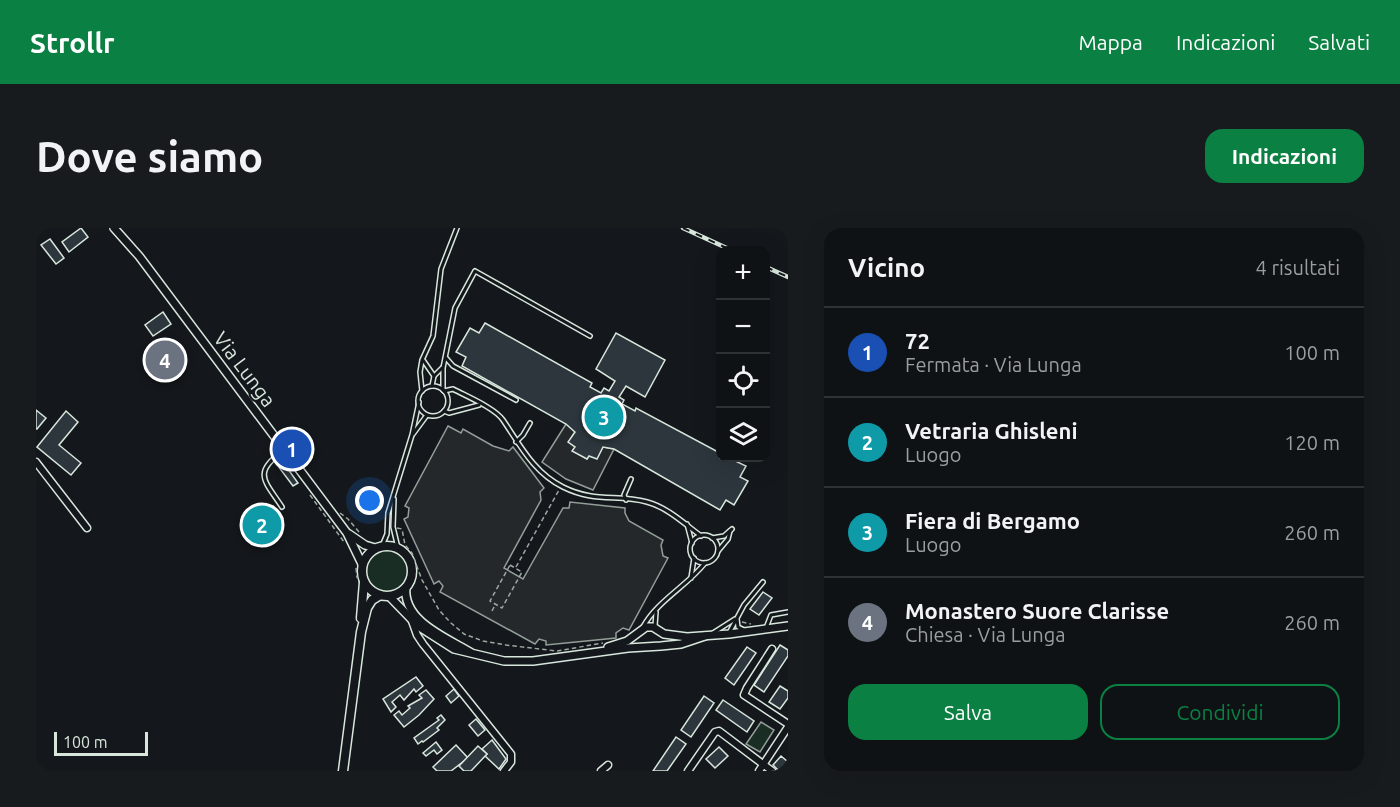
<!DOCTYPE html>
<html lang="it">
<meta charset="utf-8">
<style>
body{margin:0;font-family:Ubuntu,sans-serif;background:#181b1e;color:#f1f3f6}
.controls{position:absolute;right:18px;top:18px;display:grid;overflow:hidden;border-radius:12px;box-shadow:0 6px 24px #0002}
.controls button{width:54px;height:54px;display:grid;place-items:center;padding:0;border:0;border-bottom:2px solid #2f3234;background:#0f1215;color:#f1f3f6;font:30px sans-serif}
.scale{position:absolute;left:18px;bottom:15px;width:94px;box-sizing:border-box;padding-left:6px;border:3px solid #d8e6dc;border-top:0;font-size:16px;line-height:21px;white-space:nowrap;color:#d8e6dc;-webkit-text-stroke:4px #14181c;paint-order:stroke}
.you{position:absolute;left:334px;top:273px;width:21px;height:21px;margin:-15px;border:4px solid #fff;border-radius:50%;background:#1a73e8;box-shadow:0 0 0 9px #1a73e833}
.badge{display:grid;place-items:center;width:39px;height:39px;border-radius:50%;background:#0b8043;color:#fff;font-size:20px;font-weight:700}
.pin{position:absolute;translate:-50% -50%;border:3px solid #fff;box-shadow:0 2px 6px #0006}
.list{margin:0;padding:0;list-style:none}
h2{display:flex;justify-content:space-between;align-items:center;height:78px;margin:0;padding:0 24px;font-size:26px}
h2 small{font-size:20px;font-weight:400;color:#9b9ea0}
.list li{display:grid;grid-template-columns:39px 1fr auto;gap:18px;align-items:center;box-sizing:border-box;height:90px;padding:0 24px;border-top:2px solid #2f3234}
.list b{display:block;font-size:22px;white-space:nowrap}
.list p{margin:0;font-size:20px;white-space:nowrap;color:#9b9ea0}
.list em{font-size:20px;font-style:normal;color:#9b9ea0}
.actions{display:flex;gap:12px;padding:18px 24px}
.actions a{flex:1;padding:14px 0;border:2px solid #0b8043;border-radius:18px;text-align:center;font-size:21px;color:#0b8043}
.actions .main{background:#0b8043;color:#fff}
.icon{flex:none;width:33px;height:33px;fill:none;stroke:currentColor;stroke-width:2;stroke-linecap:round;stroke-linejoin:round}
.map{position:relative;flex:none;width:752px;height:543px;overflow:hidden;border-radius:18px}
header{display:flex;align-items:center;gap:36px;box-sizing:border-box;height:84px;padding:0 30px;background:#0b8043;color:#fff}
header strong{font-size:28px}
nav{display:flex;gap:33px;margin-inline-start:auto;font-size:21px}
.intro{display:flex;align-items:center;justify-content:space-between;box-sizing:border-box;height:144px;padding:0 36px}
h1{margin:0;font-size:42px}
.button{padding:15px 27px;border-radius:18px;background:#0b8043;color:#fff;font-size:21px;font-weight:700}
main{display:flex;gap:36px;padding:0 36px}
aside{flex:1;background:#0f1215;border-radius:18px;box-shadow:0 6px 24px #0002}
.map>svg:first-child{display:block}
</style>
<header>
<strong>Strollr</strong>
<nav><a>Mappa</a><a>Indicazioni</a><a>Salvati</a></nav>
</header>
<div class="intro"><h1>Dove siamo</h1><a class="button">Indicazioni</a></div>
<main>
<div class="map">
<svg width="752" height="543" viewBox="0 0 752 543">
<rect width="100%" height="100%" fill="#14181c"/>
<!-- green -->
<g fill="#1a2d24" stroke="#939e99" stroke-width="1.5">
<circle cx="351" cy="343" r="21"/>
<polygon points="725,494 738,502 724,524 710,516"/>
</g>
<!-- parking -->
<g fill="#24282b" stroke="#939e99" stroke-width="1.5">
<polygon points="530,196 539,204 533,214 539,219 537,223 551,231 553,228 561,230 567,219 578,221 557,262 530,251 506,234"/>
<polygon points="412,198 425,205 427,201 457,218 473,223 477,219 508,260 504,264 505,272 468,340 487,351 527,280 533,280 534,274 589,280 589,285 593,293 627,312 625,317 627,328 632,330 593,402 587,400 580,405 580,410 510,417 510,413 503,411 499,416 404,364 407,358 403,353 398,356 368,291 372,289 373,280 369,278"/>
</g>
<!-- building -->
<g fill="#2c363c" stroke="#d8e6dc" stroke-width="1.5">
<polygon points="45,0 52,9 33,24 26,14"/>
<polygon points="14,11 28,30 20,36 5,17"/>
<polygon points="127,84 135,96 117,108 109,97"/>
<polygon points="449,95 556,155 554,159 565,165 568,160 573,163 579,153 560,141 580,105 629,132 609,169 590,158 583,169 588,172 586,176 599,183 600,180 684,225 684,230 693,230 710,238 704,249 712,253 698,277 690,272 684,282 578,221 567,219 561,231 553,228 551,231 536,223 539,219 532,214 539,204 530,196 426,138 430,129 420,124 434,100 443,105"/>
<polygon points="0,182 10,190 1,201 0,201"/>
<polygon points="30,183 42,194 23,217 45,235 35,247 1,219"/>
<polygon points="244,230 262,255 257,258 239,234"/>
<polygon points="237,278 247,290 234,299 239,305 228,313 214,296"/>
<polygon points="727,364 736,370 723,387 714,381"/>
<polygon points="744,417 752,422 752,428 728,464 718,457"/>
<polygon points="711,419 720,425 698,457 689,450"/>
<polygon points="380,449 387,458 380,464 378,461 368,472 364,467 356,474 360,479 355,484 347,471"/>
<polygon points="744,458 752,463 752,470 744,481 733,474"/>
<polygon points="418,461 423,468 415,475 410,468"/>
<polygon points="390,462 398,471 383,487 368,499 358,487 363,483 366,487 374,480 372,478 386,470 383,467"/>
<polygon points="668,468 678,475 655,509 645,502"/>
<polygon points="687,472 718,493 711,504 680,482"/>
<polygon points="405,487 409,492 401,500 403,502 387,514 386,513 382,516 378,510 403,492 401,490"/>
<polygon points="440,491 449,502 442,508 433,497"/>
<polygon points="640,509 650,516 631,543 617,543"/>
<polygon points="456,512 470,531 463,541 449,528 451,526 446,521"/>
<polygon points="400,514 406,522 401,526 398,522 390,528 387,525"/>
<polygon points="420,517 432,530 415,543 401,543 397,539"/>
<polygon points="442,518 451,526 435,543 428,543 423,538"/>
<polygon points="683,519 692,528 679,540 670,531"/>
<polygon points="745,528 752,534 752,538 747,543 743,543 737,537"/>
</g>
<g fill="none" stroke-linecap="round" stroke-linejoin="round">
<defs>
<g id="service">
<polyline points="410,130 417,138 480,172"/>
<polyline points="387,132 398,148"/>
<polyline points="396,158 398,148 406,140"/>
<circle cx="397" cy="173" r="15"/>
<polyline points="407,162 407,140 419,80 439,43 554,108"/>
<polyline points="386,163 384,144 386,132 397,108 405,41 421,0"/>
<path d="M408,163L417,161C430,168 459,180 467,192C484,217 498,245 527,259C559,275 581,266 611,274C631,279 650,297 665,308"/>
<polyline points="408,183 413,185 443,177"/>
<polyline points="377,206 391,187"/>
<polyline points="480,214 487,207 494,195"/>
<polyline points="358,271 357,299 362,320"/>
<polyline points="590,272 588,267 595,251"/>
<path d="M246,279C229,253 216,245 247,223"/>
<polyline points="651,296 656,315"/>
<circle cx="668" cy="321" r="14"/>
<polyline points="676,310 688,308 696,301"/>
<polyline points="346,318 351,306 352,285 376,207 383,174"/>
<polyline points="682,323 692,311 694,303"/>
<polyline points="655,350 658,330"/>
<polyline points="701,391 702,399 708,402"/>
<polyline points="619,398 620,384"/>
<path d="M607,399C621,373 651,358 669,335"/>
<polyline points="730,400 735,387 752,384"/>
<polyline points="677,405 699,391"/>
<polyline points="693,405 708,377 727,354"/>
</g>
<g id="minor">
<polyline points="0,234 51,300"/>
<polyline points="376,393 381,407 387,416 475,526 475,534 468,543"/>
<polyline points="736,421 711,460 708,467 752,496"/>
<polyline points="565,543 572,537"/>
<polyline points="652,543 679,504 683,503 736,543"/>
<polyline points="723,543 752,499"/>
</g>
<g id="tertiary">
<polyline points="78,0 103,28 311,305 326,336"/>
<polyline points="313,306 329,317 339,320"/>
<path d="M370,359C366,393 411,410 434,424"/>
<polyline points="353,368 382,398 418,421 468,433 497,433 592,420 625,418 645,416 669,408"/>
<polyline points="572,419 591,413 610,399 617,399 628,406 651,409 693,406 752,398"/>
</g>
<g id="secondary">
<circle cx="351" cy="343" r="25"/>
<polyline points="325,390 328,354"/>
<polyline points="307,543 325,404 331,380 336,372 344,367"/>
</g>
</defs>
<!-- service casing -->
<use href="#service" stroke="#d8e6dc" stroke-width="6"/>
<!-- minor casing -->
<use href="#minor" stroke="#d8e6dc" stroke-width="9"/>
<!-- tertiary casing -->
<use href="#tertiary" stroke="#d8e6dc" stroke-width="10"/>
<!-- secondary casing -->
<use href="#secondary" stroke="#d8e6dc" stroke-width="11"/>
<!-- path -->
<g stroke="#9da8a2" stroke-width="1.5" stroke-dasharray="4.5 3" stroke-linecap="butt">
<polyline points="274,267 308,314"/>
<polyline points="304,285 312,291 323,304"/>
<polyline points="361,300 366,301 369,317 376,325 386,352 403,382 415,395 428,406 447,413 470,417 521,423 567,415"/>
<polygon points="474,337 486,344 466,380 454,373"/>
<polyline points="480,339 523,262"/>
<polyline points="320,340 321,350"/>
<polyline points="456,383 459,377"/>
<polyline points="706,394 715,396"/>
</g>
<!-- service -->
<use href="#service" stroke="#14181c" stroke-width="3"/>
<!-- minor -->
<use href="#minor" stroke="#14181c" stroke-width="6"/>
<!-- tertiary -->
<use href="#tertiary" stroke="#14181c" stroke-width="7"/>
<!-- secondary -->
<use href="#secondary" stroke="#14181c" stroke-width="8"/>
<defs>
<g id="rail">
<polyline points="647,0 695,22"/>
<polyline points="730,39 752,49"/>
</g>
</defs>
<!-- rail casing -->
<use href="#rail" stroke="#d8e6dc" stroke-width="4.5"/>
<!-- rail -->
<use href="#rail" stroke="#14181c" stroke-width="2" stroke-dasharray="7" stroke-linecap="butt"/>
</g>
<g text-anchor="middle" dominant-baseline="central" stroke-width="4.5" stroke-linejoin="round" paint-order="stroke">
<!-- street labels -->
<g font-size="20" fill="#d8e6dc" stroke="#14181c">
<text transform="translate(209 141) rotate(53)">Via Lunga</text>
</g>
</g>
</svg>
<div class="controls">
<button>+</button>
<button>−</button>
<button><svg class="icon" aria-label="locate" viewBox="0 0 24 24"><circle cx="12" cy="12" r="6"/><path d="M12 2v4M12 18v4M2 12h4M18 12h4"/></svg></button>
<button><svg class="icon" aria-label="layers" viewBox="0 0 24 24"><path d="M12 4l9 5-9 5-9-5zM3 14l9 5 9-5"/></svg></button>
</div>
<div class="scale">100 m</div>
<div class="you"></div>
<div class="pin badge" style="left:256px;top:221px;background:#1a4fb4">1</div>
<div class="pin badge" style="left:226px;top:297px;background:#0f9aa8">2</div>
<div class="pin badge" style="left:568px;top:189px;background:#0f9aa8">3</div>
<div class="pin badge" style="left:129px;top:132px;background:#6b7280">4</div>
</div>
<aside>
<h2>Vicino<small>4 risultati</small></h2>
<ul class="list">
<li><span class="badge" style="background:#1a4fb4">1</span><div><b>72</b><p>Fermata · Via Lunga</p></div><em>100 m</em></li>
<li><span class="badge" style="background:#0f9aa8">2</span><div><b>Vetraria Ghisleni</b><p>Luogo</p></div><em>120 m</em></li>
<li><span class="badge" style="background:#0f9aa8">3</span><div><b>Fiera di Bergamo</b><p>Luogo</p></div><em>260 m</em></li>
<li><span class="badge" style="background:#6b7280">4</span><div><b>Monastero Suore Clarisse</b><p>Chiesa · Via Lunga</p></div><em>260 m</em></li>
</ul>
<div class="actions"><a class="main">Salva</a><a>Condividi</a></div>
</aside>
</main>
